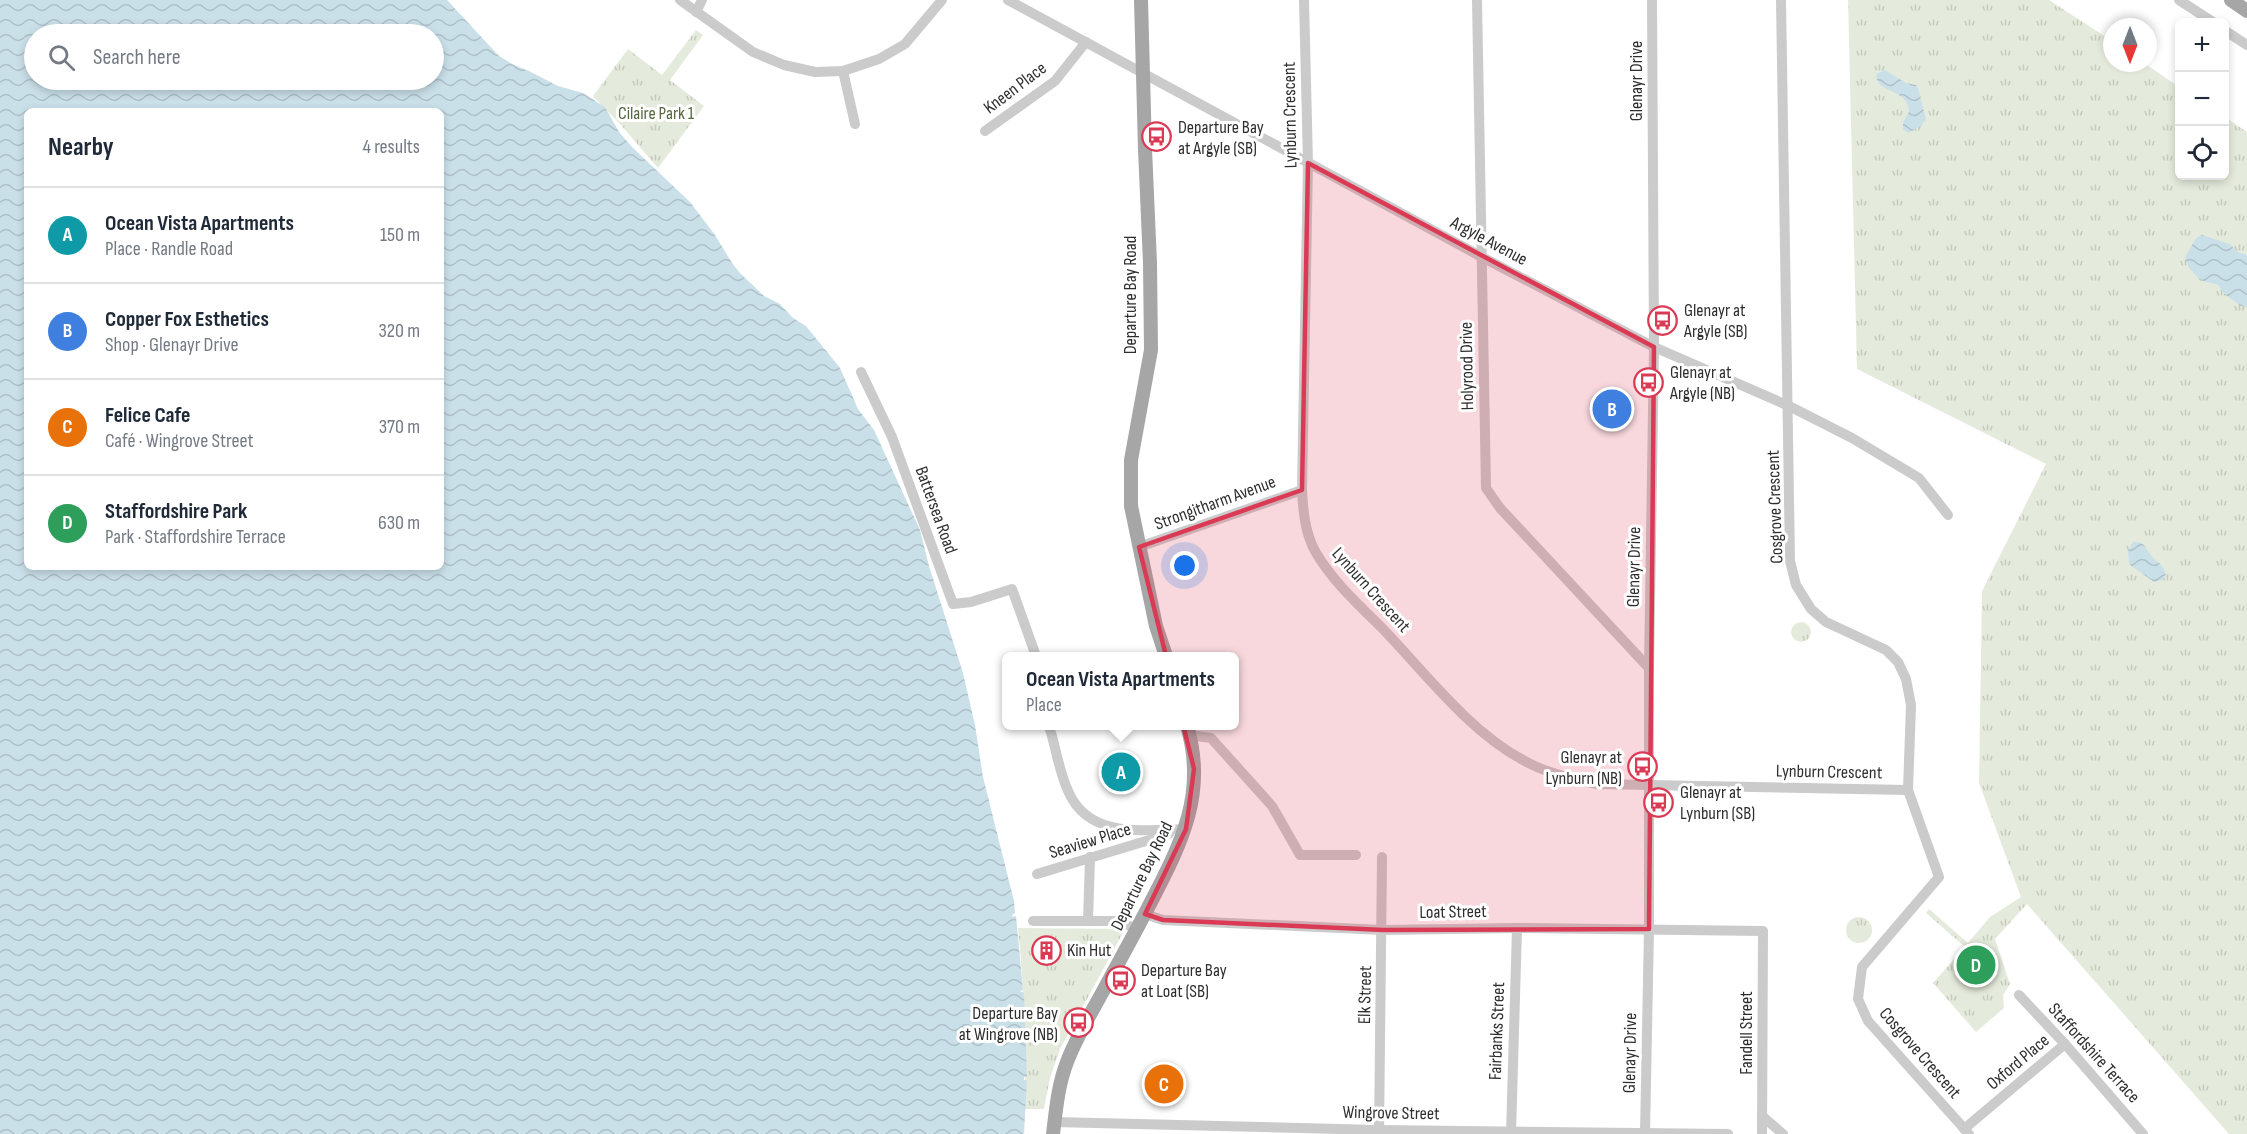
<!DOCTYPE html>
<meta charset="utf-8">
<style>
body{margin:0;font-family:"Sofia Sans Condensed",sans-serif;background:#f2f2f3;color:#1f2937}
.controls{position:absolute;right:18px;top:18px;display:grid;overflow:hidden;border-radius:9px;box-shadow:0 3px 9px #0003}
.controls button{width:54px;height:54px;display:grid;place-items:center;padding:0;border:0;border-bottom:2px solid #e0e1e3;background:#fff;color:#1f2937;font:30px sans-serif}
.compass{position:absolute;left:2103px;top:18px;width:54px;height:54px;border-radius:50%;background:#fff;box-shadow:0 3px 9px #0003;rotate:180deg}
.you{position:absolute;left:1185px;top:566px;width:21px;height:21px;margin:-15px;border:4px solid #fff;border-radius:50%;background:#1a73e8;box-shadow:0 0 0 9px #1a73e833}
.badge{display:grid;place-items:center;width:39px;height:39px;border-radius:50%;background:#111827;color:#fff;font-size:20px;font-weight:700}
.pin{position:absolute;translate:-50% -50%;border:3px solid #fff;box-shadow:0 2px 6px #0006}
.popup{position:absolute;left:1002px;top:652px;width:237px;height:78px;box-sizing:border-box;display:grid;place-content:center;border-radius:9px;background:#fff;filter:drop-shadow(0 2px 4px #0005);font-size:20px;white-space:nowrap;color:#747a83}
.popup b{font-size:22px;color:#1f2937}
.popup::after{content:'';position:absolute;left:50%;top:100%;margin-left:-12px;border:12px solid transparent;border-top-color:#fff}
.list{margin:0;padding:0;list-style:none}
h2{display:flex;justify-content:space-between;align-items:center;height:78px;margin:0;padding:0 24px;font-size:26px}
h2 small{font-size:20px;font-weight:400;color:#747a83}
.list li{display:grid;grid-template-columns:39px 1fr auto;gap:18px;align-items:center;box-sizing:border-box;height:96px;padding:0 24px;border-top:2px solid #e0e1e3}
.list b{display:block;font-size:22px;white-space:nowrap}
.list p{margin:0;font-size:20px;white-space:nowrap;color:#747a83}
.list em{font-size:20px;font-style:normal;color:#747a83}
.icon{flex:none;width:33px;height:33px;fill:none;stroke:currentColor;stroke-width:2;stroke-linecap:round;stroke-linejoin:round}
.map{position:relative;flex:none;width:2247px;height:1134px;overflow:hidden}
.search{position:absolute;background:#fff;box-shadow:0 3px 9px #0003;left:24px;top:24px;width:420px;height:66px;display:flex;align-items:center;gap:15px;box-sizing:border-box;padding:0 21px;border-radius:33px;color:#747a83;font-size:22px}
.panel{position:absolute;background:#fff;box-shadow:0 3px 9px #0003;left:24px;top:108px;width:420px;height:462px;border-radius:9px}
.map>svg:first-child{display:block}
</style>
<div class="map">
<svg width="2247" height="1134" viewBox="0 0 2247 1134">
<defs>
<pattern id="grass-tufts" width="24" height="20" patternUnits="userSpaceOnUse" patternTransform="scale(1.5)"><rect width="24" height="20" fill="#e5ebdc"/><path d="M3 7l-1-3M5 7V3M7 7l1-3M15 17l-1-3M17 17v-4M19 17l1-3" fill="none" stroke="#c5cabd"/></pattern>
<pattern id="water-waves" width="16" height="10" patternUnits="userSpaceOnUse" patternTransform="scale(1.5)"><rect width="16" height="10" fill="#cae0e9"/><path d="M0 5q4-4 8 0t8 0" fill="none" stroke="#aec0c8"/></pattern>
</defs>
<rect width="100%" height="100%" fill="#fff"/>
<!-- grass -->
<g fill="url(#grass-tufts)">
<polygon points="1848,0 2049,0 2112,41 2112,63 2144,63 2179,87 2180,176 2224,176 2225,117 2247,132 2247,1134 2229,1134 2027,904 1995,939 2010,984 2003,995 2004,1008 1976,1032 1933,983 1965,947 1926,913 1929,909 1968,943 1990,917 2021,897 1979,783 1982,591 2046,464 1857,369"/>
<polygon points="696,30 703,35 670,80 704,106 658,168 620,124 593,96 628,49 662,75"/>
<circle cx="1801" cy="632" r="10"/>
<circle cx="1859" cy="930" r="13"/>
<path d="M1018,928L1125,929L1060,1049L1050,1078L1044,1109H1025C1026,1048 1024,988 1018,928Z"/>
</g>
<!-- water -->
<g fill="url(#water-waves)" fill-rule="evenodd">
<path d="M0,0H447L499,56L514,65L529,71L558,86L583,93L605,107L619,132L632,147L690,202L715,235L732,263L740,273L764,296L780,304L793,318L806,326L840,368L858,409L874,430L920,530L929,566L963,673L975,725L983,777L1014,901L1015,913L1012,915L1013,917L1016,916L1023,990L1020,991L1024,993L1027,1077H1024V1080H1027L1024,1134H0ZM34,34H434V80H34ZM27,111H441V567H27Z"/>
<path d="M1885,70L1906,83L1916,85L1918,88L1926,119L1921,126L1908,133L1903,129V122L1909,112C1908,87 1876,95 1876,74Z"/>
<polygon points="2202,235 2230,244 2238,252 2247,255 2247,307 2241,306 2223,293 2218,285 2200,280 2189,268 2185,257 2196,238"/>
<path d="M2133,542C2146,541 2145,548 2151,555C2158,564 2161,561 2166,574L2163,580L2154,582L2129,564L2128,551Z"/>
</g>
<g fill="none" stroke-linecap="round" stroke-linejoin="round">
<!-- minor -->
<g stroke="#cbcbcb" stroke-width="10">
<polyline points="680,0 753,52 784,65 815,72 843,71 879,59 905,44 942,0"/>
<polyline points="1008,0 1482,257 1654,347 1789,406 1852,438 1919,478 1948,515"/>
<path d="M1304,0L1308,163L1302,490C1303,510 1305,533 1315,551C1332,581 1360,606 1384,630C1426,674 1469,731 1523,760C1545,773 1571,778 1596,784L1908,790"/>
<polyline points="1477,0 1486,488 1500,508 1649,668"/>
<polyline points="1781,0 1790,561 1796,585 1811,609 1826,622 1886,650 1898,662 1906,679 1911,705 1908,790 1939,877 1862,967 1858,999 1868,1021 1969,1134"/>
<polyline points="2179,0 2213,22"/>
<polyline points="696,12 702,0"/>
<polyline points="2224,30 2247,45"/>
<polyline points="843,71 855,124"/>
<polyline points="985,131 1055,81 1086,42"/>
<polyline points="861,372 892,437 953,604 971,602 1012,589 1036,656"/>
<polyline points="1139,547 1302,490"/>
<path d="M1049,726C1056,747 1059,773 1069,793C1090,839 1145,830 1186,829"/>
<polyline points="1189,735 1211,738 1272,806 1300,855 1356,855"/>
<polyline points="1037,874 1169,834"/>
<polyline points="1145,914 1163,920 1383,930 1517,928 1763,931 1762,1134"/>
<polyline points="1033,921 1118,921 1137,929"/>
<polyline points="1088,921 1090,857"/>
<polyline points="2019,995 2065,1044 2143,1134"/>
<polyline points="1762,1116 1783,1134"/>
<polyline points="1054,1122 1379,1130 1728,1134"/>
<polyline points="1964,1129 2065,1044"/>
<polyline points="1379,1134 1382,857"/>
<polyline points="1511,1134 1517,928"/>
<polyline points="1645,1134 1649,929 1649,668 1654,347 1652,0"/>
</g>
<!-- major -->
<g stroke="#a6a6a6" stroke-width="14">
<polyline points="1141,0 1145,149 1150,263 1151,350 1131,460 1131,506 1156,626 1166,656"/>
<polyline points="2231,0 2247,11"/>
<path d="M1053,1134C1056,1110 1058,1085 1067,1062C1076,1038 1090,1015 1102,993C1119,962 1136,931 1152,900C1182,842 1207,792 1187,726"/>
</g>
</g>
<!-- marked area -->
<path fill="#db3a54" fill-opacity="0.2" stroke="#db3a54" stroke-width="4.5" stroke-linejoin="round" d="M1308,163L1654,347L1649,929L1383,930L1163,920L1145,914L1186,829L1194,769L1139,547L1302,490Z"/>
<!-- icons -->
<defs>
<symbol id="bus-ring" viewBox="-11 -11 22 22"><circle r="9.5" fill="#fff" stroke="#db3a54" stroke-width="1.5"/><path d="M-5-6H5V4H4V6H2V4H-2V6H-4V4H-5ZM-3.5-4V0h7V-4ZM-3.5 1.2v1.5H-2V1.2ZM2 1.2v1.5H3.5V1.2Z" fill="#db3a54"/></symbol>
<symbol id="building-ring" viewBox="-11 -11 22 22"><circle r="9.5" fill="#fff" stroke="#db3a54" stroke-width="1.5"/><path d="M-4-6H4V6H1V3H-1V6H-4ZM-2.5-4.3h1.7v1.8h-1.7ZM.8-4.3h1.7v1.8H.8ZM-2.5-1h1.7V.8h-1.7ZM.8-1h1.7V.8H.8Z" fill="#db3a54"/></symbol>
</defs>
<g fill-rule="evenodd">
<use href="#bus-ring" x="1140" y="120" width="33" height="33"/>
<use href="#bus-ring" x="1646" y="304" width="33" height="33"/>
<use href="#bus-ring" x="1632" y="366" width="33" height="33"/>
<use href="#bus-ring" x="1626" y="750" width="33" height="33"/>
<use href="#bus-ring" x="1642" y="786" width="33" height="33"/>
<use href="#building-ring" x="1030" y="934" width="33" height="33"/>
<use href="#bus-ring" x="1104" y="964" width="33" height="33"/>
<use href="#bus-ring" x="1062" y="1006" width="33" height="33"/>
</g>
<g text-anchor="middle" dominant-baseline="central" stroke-width="6" stroke-linejoin="round" paint-order="stroke">
<!-- street labels -->
<g font-size="18" fill="#2e2e2e" stroke="#fff">
<text transform="translate(1636 81) rotate(-90)">Glenayr Drive</text>
<text transform="translate(1015 88) rotate(-37)">Kneen Place</text>
<text transform="translate(1290 115) rotate(-91)">Lynburn Crescent</text>
<text transform="translate(1489 241) rotate(28)">Argyle Avenue</text>
<text transform="translate(1130 295) rotate(-90)">Departure Bay Road</text>
<text transform="translate(1467 366) rotate(-91)">Holyrood Drive</text>
<text transform="translate(1215 503) rotate(-20)">Strongitharm Avenue</text>
<text transform="translate(1775 507) rotate(-92)">Cosgrove Crescent</text>
<text transform="translate(936 510) rotate(70)">Battersea Road</text>
<text transform="translate(1634 567) rotate(-89)">Glenayr Drive</text>
<text transform="translate(1371 590) rotate(48)">Lynburn Crescent</text>
<text transform="translate(1829 772) rotate(1)">Lynburn Crescent</text>
<text transform="translate(1090 841) rotate(-17)">Seaview Place</text>
<text transform="translate(1142 876) rotate(-64)">Departure Bay Road</text>
<text transform="translate(1453 912) rotate(-1)">Loat Street</text>
<text transform="translate(1365 995) rotate(-89)">Elk Street</text>
<text transform="translate(1497 1031) rotate(-88)">Fairbanks Street</text>
<text transform="translate(1746 1033) rotate(-90)">Fandell Street</text>
<text transform="translate(1630 1053) rotate(-89)">Glenayr Drive</text>
<text transform="translate(1920 1053) rotate(49)">Cosgrove Crescent</text>
<text transform="translate(2094 1053) rotate(48)">Staffordshire Terrace</text>
<text transform="translate(2018 1062) rotate(-40)">Oxford Place</text>
<text transform="translate(1391 1113) rotate(1)">Wingrove Street</text>
</g>
<!-- park labels -->
<g font-size="18" fill="#55673e" stroke="#fff">
<text x="656" y="113">Cilaire Park 1</text>
</g>
<!-- poi labels -->
<g font-size="18" fill="#2e2e2e" stroke="#fff" text-anchor="start">
<text x="1178" y="127">Departure Bay<tspan x="1178" dy="21">at Argyle (SB)</tspan></text>
<text x="1684" y="310">Glenayr at<tspan x="1684" dy="21">Argyle (SB)</tspan></text>
<text x="1670" y="372">Glenayr at<tspan x="1670" dy="21">Argyle (NB)</tspan></text>
<text x="1622" y="757" text-anchor="end">Glenayr at<tspan x="1622" dy="21">Lynburn (NB)</tspan></text>
<text x="1680" y="792">Glenayr at<tspan x="1680" dy="21">Lynburn (SB)</tspan></text>
<text x="1067" y="950">Kin Hut</text>
<text x="1141" y="970">Departure Bay<tspan x="1141" dy="21">at Loat (SB)</tspan></text>
<text x="1058" y="1013" text-anchor="end">Departure Bay<tspan x="1058" dy="21">at Wingrove (NB)</tspan></text>
</g>
</g>
</svg>
<div class="controls">
<button>+</button>
<button>−</button>
<button><svg class="icon" aria-label="locate" viewBox="0 0 24 24"><circle cx="12" cy="12" r="6"/><path d="M12 2v4M12 18v4M2 12h4M18 12h4"/></svg></button>
</div>
<svg class="compass" viewBox="-18 -18 36 36"><path d="M0-13l5 13h-10z" fill="#e53935"/><path d="M0 13l5-13h-10z" fill="#747a83"/></svg>
<div class="you"></div>
<div class="pin badge" style="left:1121px;top:772px;background:#0f9aa8">A</div>
<div class="popup"><b>Ocean Vista Apartments</b>Place</div>
<div class="pin badge" style="left:1612px;top:409px;background:#3f7fe0">B</div>
<div class="pin badge" style="left:1164px;top:1084px;background:#e8710a">C</div>
<div class="pin badge" style="left:1976px;top:965px;background:#2e9e5b">D</div>
<div class="search"><svg class="icon" aria-label="search" viewBox="0 0 24 24"><circle cx="10" cy="10" r="6"/><path d="M15 15l6 6"/></svg>Search here</div>
<section class="panel">
<h2>Nearby<small>4 results</small></h2>
<ul class="list">
<li><span class="badge" style="background:#0f9aa8">A</span><div><b>Ocean Vista Apartments</b><p>Place · Randle Road</p></div><em>150 m</em></li>
<li><span class="badge" style="background:#3f7fe0">B</span><div><b>Copper Fox Esthetics</b><p>Shop · Glenayr Drive</p></div><em>320 m</em></li>
<li><span class="badge" style="background:#e8710a">C</span><div><b>Felice Cafe</b><p>Café · Wingrove Street</p></div><em>370 m</em></li>
<li><span class="badge" style="background:#2e9e5b">D</span><div><b>Staffordshire Park</b><p>Park · Staffordshire Terrace</p></div><em>630 m</em></li>
</ul>
</section>
</div>
